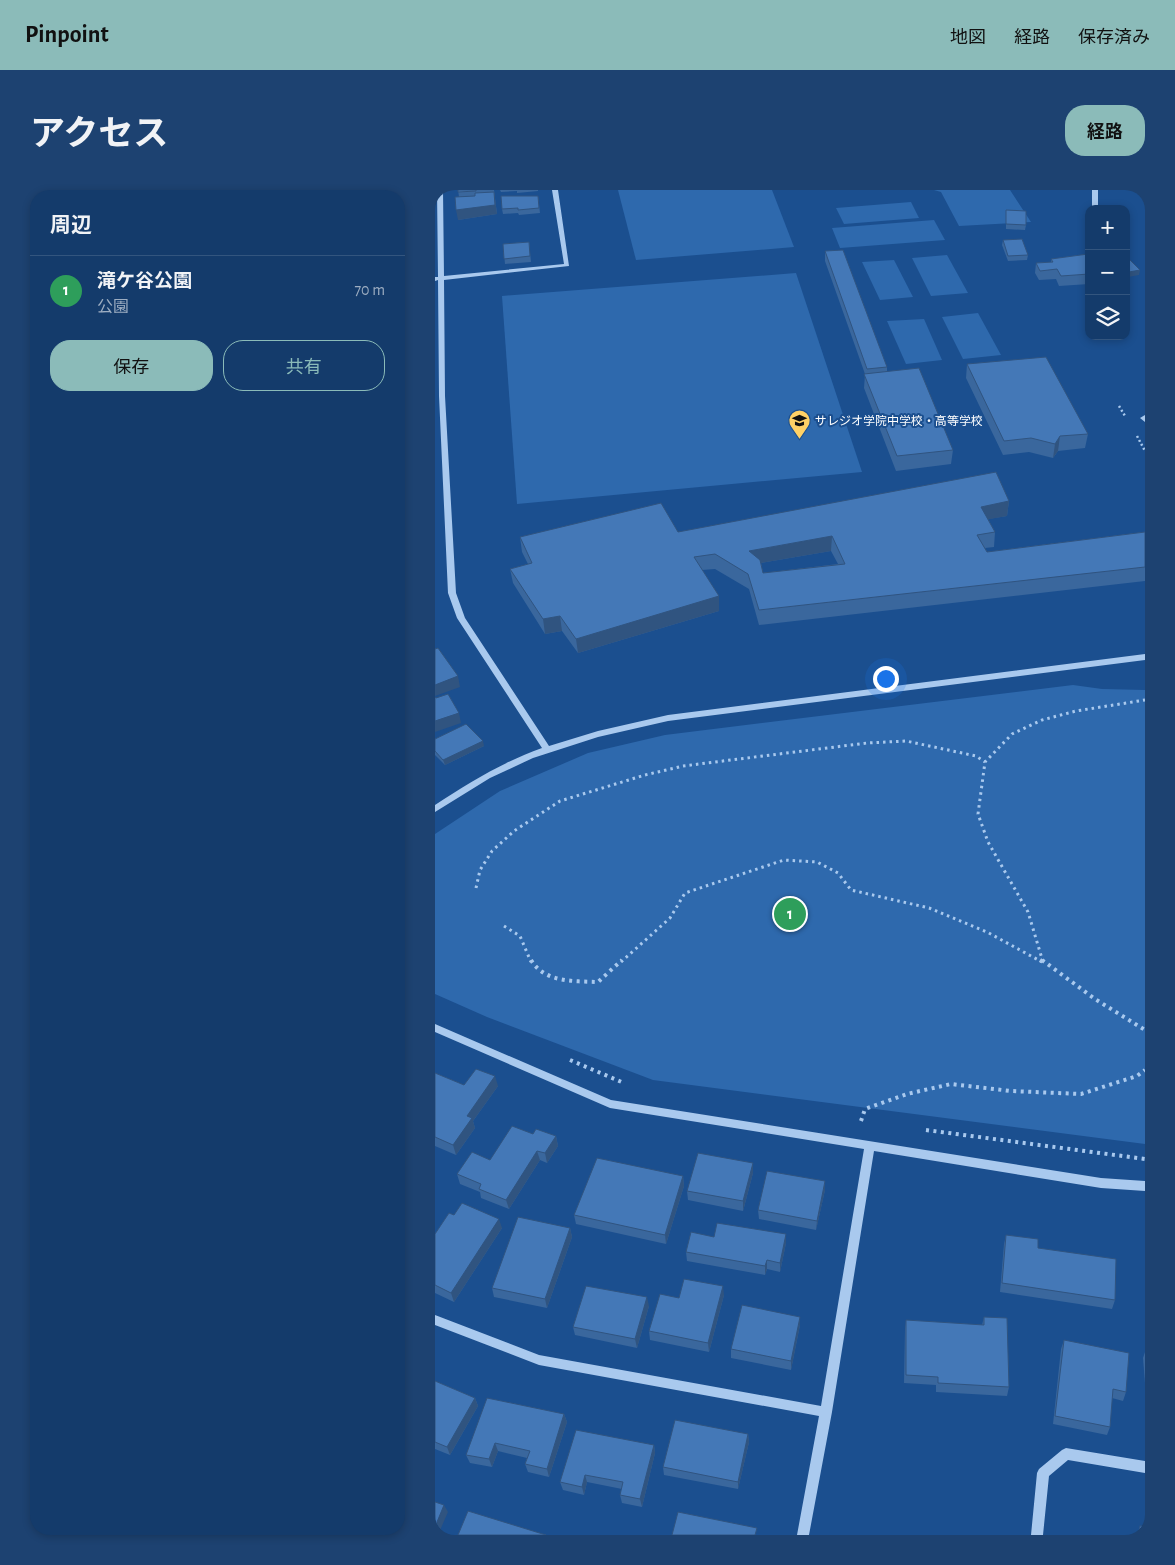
<!DOCTYPE html>
<html lang="ja">
<meta charset="utf-8">
<style>
body{margin:0;font-family:"Alegreya Sans","Noto Sans JP",sans-serif;background:#1d4271;color:#f1f3f6}
.controls{position:absolute;right:15px;top:15px;display:grid;overflow:hidden;border-radius:10px;box-shadow:0 2px 8px #0003}
.controls button{width:45px;height:45px;display:grid;place-items:center;padding:0;border:0;border-bottom:1px solid #33557e;background:#143b6b;color:#f1f3f6;font:25px sans-serif}
.you{position:absolute;left:450px;top:488px;width:18px;height:18px;margin:-12px;border:4px solid #fff;border-radius:50%;background:#1a73e8;box-shadow:0 0 0 8px #1a73e833}
.badge{display:grid;place-items:center;width:32px;height:32px;border-radius:50%;background:#8bbbb9;color:#fff;font-size:16px;font-weight:700}
.pin{position:absolute;translate:-50% -50%;border:2px solid #fff;box-shadow:0 1px 5px #0006}
.list{margin:0;padding:0;list-style:none}
h2{display:flex;justify-content:space-between;align-items:center;height:65px;margin:0;padding:0 20px;font-size:21px}
h2 small{font-size:16px;font-weight:400;color:#9dadc1}
.list li{display:grid;grid-template-columns:32px 1fr auto;gap:15px;align-items:center;box-sizing:border-box;height:70px;padding:0 20px;border-top:1px solid #33557e}
.list b{display:block;font-size:19px;white-space:nowrap}
.list p{margin:0;font-size:16px;white-space:nowrap;color:#9dadc1}
.list em{font-size:16px;font-style:normal;color:#9dadc1}
.actions{display:flex;gap:10px;padding:15px 20px}
.actions a{flex:1;padding:11px 0;border:1px solid #8bbbb9;border-radius:20px;text-align:center;font-size:18px;color:#8bbbb9}
.actions .main{background:#8bbbb9;color:#111}
.icon{flex:none;width:28px;height:28px;fill:none;stroke:currentColor;stroke-width:2;stroke-linecap:round;stroke-linejoin:round}
.map{position:relative;flex:none;width:710px;height:1345px;overflow:hidden;border-radius:20px}
header{display:flex;align-items:center;gap:30px;box-sizing:border-box;height:70px;padding:0 25px;background:#8bbbb9;color:#111}
header strong{font-size:24px}
nav{display:flex;gap:28px;margin-inline-start:auto;font-size:18px}
.intro{display:flex;align-items:center;justify-content:space-between;box-sizing:border-box;height:120px;padding:0 30px}
h1{margin:0;font-size:35px}
.button{padding:12px 22px;border-radius:20px;background:#8bbbb9;color:#111;font-size:18px;font-weight:700}
main{display:flex;gap:30px;padding:0 30px}
aside{flex:1;background:#143b6b;border-radius:20px;box-shadow:0 2px 8px #0003}
.map>svg:first-child{display:block}
</style>
<header>
<strong>Pinpoint</strong>
<nav><a>地図</a><a>経路</a><a>保存済み</a></nav>
</header>
<div class="intro"><h1>アクセス</h1><a class="button">経路</a></div>
<main>
<aside>
<h2>周辺<small></small></h2>
<ul class="list">
<li><span class="badge" style="background:#2e9e5b">1</span><div><b>滝ケ谷公園</b><p>公園</p></div><em>70 m</em></li>
</ul>
<div class="actions"><a class="main">保存</a><a>共有</a></div>
</aside>
<div class="map">
<svg width="710" height="1345" viewBox="0 0 710 1345">
<rect width="100%" height="100%" fill="#1b4f8f"/>
<!-- green -->
<g fill="#2e69ad">
<polygon points="183,0 337,0 359,57 201,70"/>
<polygon points="499,0 575,0 596,32 524,36 506,2"/>
<polygon points="476,12 484,28 409,34 401,18"/>
<polygon points="499,30 510,50 405,58 397,38"/>
<polygon points="512,65 533,103 496,106 477,68"/>
<polygon points="459,70 478,107 445,110 427,72"/>
<polygon points="361,83 427,282 82,314 67,106"/>
<polygon points="543,123 566,165 528,169 507,127"/>
<polygon points="489,129 507,170 471,174 452,131"/>
<polygon points="638,495 667,499 710,500 710,954 218,890 52,827 0,804 0,644 65,601 153,563 230,545"/>
</g>
<g fill="none" stroke-linecap="round" stroke-linejoin="round">
<!-- path-far2 -->
<g stroke="#a9c9ee" stroke-width="2.5" stroke-dasharray="2 2.5" stroke-linecap="butt">
<polyline points="684,216 690,226"/>
<polyline points="702,246 710,261"/>
</g>
<!-- path-far1 -->
<g stroke="#a9c9ee" stroke-width="3" stroke-dasharray="2.5 4" stroke-linecap="butt">
<polyline points="41,698 45,680 57,661 79,641 125,611 210,585 248,576 432,553 471,551 541,566 550,572"/>
<polyline points="69,736 85,746 96,772"/>
<polyline points="186,772 235,728 250,703 349,670 382,672 403,683 416,700 494,718 552,742 607,772"/>
<polyline points="608,772 593,722 553,652 543,624 550,572 577,544 607,530 641,521 710,510"/>
</g>
<!-- path -->
<g stroke="#a9c9ee" stroke-width="4" stroke-dasharray="3 4.5" stroke-linecap="butt">
<path d="M96,770C110,793 139,791 163,792L187,770"/>
<polyline points="605,770 608,772"/>
<polyline points="607,770 660,809 710,840"/>
<polyline points="135,870 189,893"/>
<polyline points="426,931 430,919 472,904 516,894 576,901 646,904 702,886 710,880"/>
<polyline points="491,940 710,969"/>
</g>
<!-- minor -->
<g fill="#a9c9ee" fill-rule="evenodd">
<path d="M2,0H8L9,86L129,74L117,0H123L134,76L9,90L10,206L21,403L30,428L114,556L163,541L233,525L710,464V470L233,531L163,547L98,568L55,588L0,622V615C35,592 68,572 107,558L22,428L13,403L4,206L3,90L0,91V87H3Z"/>
<rect x="657" y="0" width="6" height="19"/>
<polygon points="710,225 710,232 705,228"/>
<polygon points="0,834 176,910 666,988 710,991 710,1001 666,998 439,961 397,1222 374,1345 362,1345 384,1226 104,1175 0,1135 0,1125 104,1165 386,1216 429,959 175,918 0,842"/>
<polygon points="631,1258 710,1271 710,1283 633,1270 614,1286 608,1345 596,1345 602,1283 604,1279 627,1260"/>
</g>
</g>
<!-- wall -->
<g fill="#3a679d" fill-rule="evenodd">
<polygon points="23,0 59,0 62,24 23,30 24,7"/>
<polygon points="65,0 103,0 103,1 82,3 82,1 66,2"/>
<polygon points="103,6 105,23 84,25 83,23 68,24 67,19"/>
<polygon points="571,20 591,35 590,40 571,39"/>
<polygon points="568,50 593,65 592,70 573,71 567,55"/>
<polygon points="94,52 96,72 70,74 68,54"/>
<polygon points="390,61 452,177 452,182 518,260 516,274 461,281 429,198 430,184 390,71"/>
<polygon points="654,65 654,94 624,96 621,89 604,90 600,83 601,73 616,72 616,69"/>
<polygon points="532,174 653,244 650,258 623,261 618,268 594,262 568,265 531,188"/>
<path d="M574,311L572,326L553,329L560,342L559,357L550,358L552,362L710,342V391L324,435L314,399L280,379L267,380L284,406V421L143,463L127,441L110,444L78,393L75,379L93,374L87,362L85,347L243,342ZM396,361L403,374L328,383L326,373Z"/>
<polygon points="0,549 49,556 10,575 0,565"/>
<polygon points="0,883 29,895 63,896 38,931 40,938 21,965 0,956"/>
<polygon points="98,944 121,946 123,956 112,973 105,970 74,1019 46,1008 45,1002 25,994 22,984 55,970"/>
<polygon points="318,983 308,1021 253,1010 252,1001"/>
<polygon points="248,986 249,996 231,1054 141,1034 139,1025"/>
<polygon points="390,991 390,1000 381,1040 324,1029 323,1020"/>
<polygon points="67,1038 19,1112 0,1103 0,1044"/>
<polygon points="135,1038 137,1047 112,1118 59,1107 57,1098"/>
<polygon points="571,1045 603,1058 680,1110 677,1119 565,1102 569,1054"/>
<polygon points="279,1047 351,1053 345,1082 332,1079 330,1085 252,1071 251,1062"/>
<polygon points="289,1105 274,1162 215,1150 214,1141 244,1108"/>
<polygon points="214,1116 202,1158 140,1145 138,1137"/>
<polygon points="365,1127 365,1135 356,1180 296,1168 296,1159"/>
<polygon points="549,1127 574,1197 572,1206 501,1202 501,1195 469,1193 470,1138 471,1130 547,1135"/>
<polygon points="629,1150 691,1202 688,1211 677,1208 675,1237 672,1245 618,1234 626,1159"/>
<polygon points="710,1162 710,1193 708,1168"/>
<polygon points="0,1191 40,1208 43,1216 15,1265 0,1259"/>
<polygon points="129,1224 132,1232 114,1287 93,1282 90,1274 92,1268 63,1261 57,1277 35,1273 31,1265"/>
<polygon points="313,1244 314,1252 303,1299 229,1285 228,1277"/>
<polygon points="219,1255 220,1263 207,1317 187,1313 185,1305 187,1299 152,1292 149,1305 128,1300 125,1292"/>
<polygon points="705,1336 710,1345 702,1345"/>
</g>
<!-- shaded-wall -->
<g fill="#305480">
<polygon points="59,2 62,24 23,30 21,20"/>
<polygon points="705,80 704,85 693,87 694,82"/>
<polygon points="625,246 623,261 618,268 620,254"/>
<polygon points="574,311 572,326 544,331 546,317"/>
<polygon points="397,346 396,361 314,375 314,361"/>
<polygon points="284,406 284,421 143,463 141,449"/>
<polygon points="125,426 127,441 110,444 108,429"/>
<polygon points="23,486 25,497 0,506 0,495"/>
<polygon points="24,523 26,533 0,542 0,531"/>
<polygon points="48,551 49,556 10,575 8,570"/>
<polygon points="60,886 63,896 38,931 40,938 21,965 18,955 32,926"/>
<polygon points="121,946 123,956 112,973 110,963"/>
<polygon points="102,961 105,970 74,1019 71,1010"/>
<polygon points="318,973 318,983 308,1021 308,1011"/>
<polygon points="248,986 249,996 231,1054 230,1045"/>
<polygon points="390,991 390,1000 381,1040 382,1031"/>
<polygon points="64,1029 67,1038 19,1112 16,1103"/>
<polygon points="135,1038 137,1047 112,1118 110,1109"/>
<polygon points="351,1044 351,1053 345,1082 345,1073"/>
<polygon points="332,1070 332,1079 330,1085 330,1076"/>
<polygon points="288,1096 289,1105 274,1162 273,1153"/>
<polygon points="212,1107 214,1116 202,1158 200,1149"/>
<polygon points="365,1127 365,1135 356,1180 356,1171"/>
<polygon points="40,1208 43,1216 15,1265 12,1257"/>
<polygon points="129,1224 132,1232 114,1287 112,1279"/>
<polygon points="313,1244 314,1252 303,1299 303,1292"/>
<polygon points="60,1253 63,1261 57,1277 54,1269"/>
<polygon points="219,1255 220,1263 207,1317 205,1309"/>
<polygon points="150,1285 152,1292 149,1305 147,1297"/>
<polygon points="9,1315 13,1322 3,1345 0,1345 0,1337"/>
</g>
<!-- building -->
<g fill="#4478b7" stroke="#305480" fill-rule="evenodd">
<polygon points="23,0 41,0 41,1 23,2"/>
<polygon points="59,2 60,15 21,20 20,7 40,6 40,3"/>
<polygon points="66,6 103,6 104,18 83,20 83,18 67,19"/>
<polygon points="571,20 591,21 591,35 571,34"/>
<polygon points="587,49 593,65 573,66 568,50"/>
<polygon points="94,52 95,66 69,69 68,54"/>
<polygon points="408,60 452,177 432,179 390,61"/>
<polygon points="653,64 654,74 652,74 654,77 654,84 626,86 622,79 605,81 601,73 618,72 616,69"/>
<polygon points="691,66 705,80 694,82 691,79"/>
<polygon points="611,167 653,244 625,246 620,254 596,248 569,251 532,174"/>
<polygon points="484,178 518,260 462,266 429,184"/>
<path d="M561,282L574,311L546,317L560,342L542,345L552,362L710,342V377L324,420L313,384L280,364L259,367L284,406L141,449L125,426L108,429L75,379L97,373L85,347L226,313L243,342ZM397,346L410,374L328,383L325,370L314,361Z"/>
<polygon points="3,458 23,486 0,495 0,459"/>
<polygon points="13,504 24,523 0,531 0,507 1,508"/>
<polygon points="31,534 48,551 8,570 0,561 0,549"/>
<polygon points="41,879 60,886 32,926 37,928 18,955 0,947 0,883 29,895"/>
<polygon points="77,936 98,944 101,939 121,946 110,963 102,961 71,1010 44,999 46,994 22,984 37,962 55,970"/>
<polygon points="263,963 318,973 308,1011 252,1001"/>
<polygon points="162,968 248,986 230,1045 139,1025"/>
<polygon points="332,981 390,991 382,1031 323,1020"/>
<polygon points="27,1013 64,1029 16,1103 0,1095 0,1044 14,1023 19,1025"/>
<polygon points="83,1027 135,1038 110,1109 57,1098"/>
<polygon points="282,1033 351,1044 345,1073 332,1070 330,1076 251,1062 256,1042 279,1047"/>
<polygon points="571,1045 603,1049 603,1058 681,1069 680,1110 567,1093"/>
<polygon points="249,1089 288,1096 273,1153 214,1141 225,1104 244,1108"/>
<polygon points="151,1096 212,1107 200,1149 138,1137"/>
<polygon points="307,1115 365,1127 356,1171 296,1159"/>
<polygon points="549,1127 572,1128 574,1197 503,1193 503,1187 471,1185 471,1130 549,1135"/>
<polygon points="629,1150 694,1163 691,1202 678,1199 675,1237 620,1226"/>
<polygon points="0,1191 40,1208 12,1257 0,1252"/>
<polygon points="52,1208 129,1224 112,1279 90,1274 95,1261 60,1253 54,1269 31,1265"/>
<polygon points="240,1230 313,1244 303,1292 228,1277"/>
<polygon points="141,1240 219,1255 205,1309 185,1305 188,1292 150,1285 147,1297 125,1292"/>
<polygon points="0,1312 9,1315 0,1337"/>
<polygon points="33,1321 111,1345 23,1345"/>
<polygon points="243,1322 322,1338 320,1345 237,1345"/>
<rect x="705" y="1336" width="5" height="9"/>
</g>
<!-- icons -->
<defs>
<symbol id="school-pin" viewBox="-11 -11 22 30"><path d="M0 17L-7.5 6A9.5 9.5 0 1 1 7.5 6Z" fill="#ffd166" stroke="#1b4f8f"/><path d="M0-5L7-2L0 1L-7-2ZM-4 1L0 2.5L4 1V4Q0 6-4 4Z" fill="#111"/></symbol>
</defs>
<g fill-rule="evenodd">
<use href="#school-pin" x="352" y="218" width="25" height="34"/>
</g>
<g text-anchor="middle" dominant-baseline="central" stroke-width="4" stroke-linejoin="round" paint-order="stroke">
<!-- far-poi labels -->
<g font-size="12" fill="#fff" stroke="#1b4f8f" text-anchor="start">
<text x="380" y="231">サレジオ学院中学校・高等学校</text>
</g>
</g>
</svg>
<div class="controls">
<button>+</button>
<button>−</button>
<button><svg class="icon" aria-label="layers" viewBox="0 0 24 24"><path d="M12 4l9 5-9 5-9-5zM3 14l9 5 9-5"/></svg></button>
</div>
<div class="you"></div>
<div class="pin badge" style="left:355px;top:724px;background:#2e9e5b">1</div>
</div>
</main>
